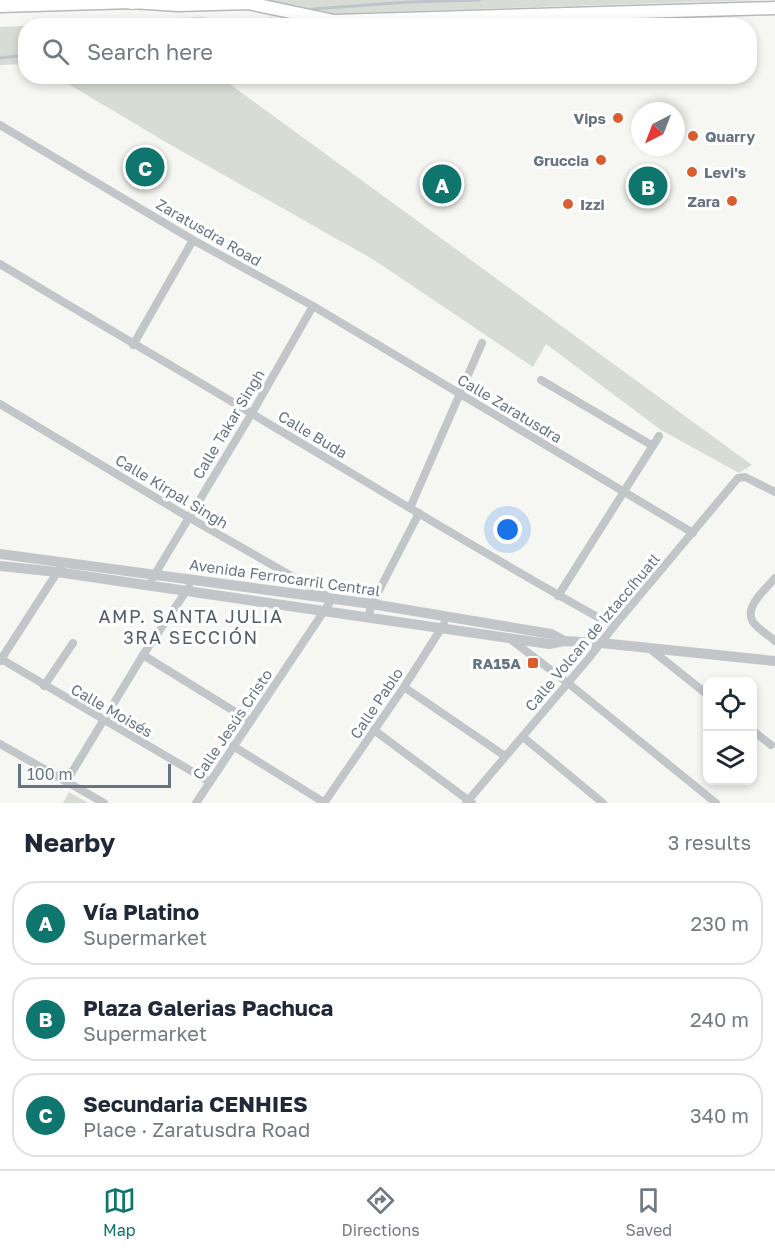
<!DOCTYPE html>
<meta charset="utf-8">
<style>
body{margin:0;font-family:"Golos Text",sans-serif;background:#f2f2f3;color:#1f2937}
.controls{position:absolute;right:18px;bottom:18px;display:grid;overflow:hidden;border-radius:12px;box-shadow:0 3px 9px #0003}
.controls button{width:54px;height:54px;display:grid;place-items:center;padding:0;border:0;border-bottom:2px solid #e0e1e3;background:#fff;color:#1f2937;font:30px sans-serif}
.compass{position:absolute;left:631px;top:102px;width:54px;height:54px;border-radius:50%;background:#fff;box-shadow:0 3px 9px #0003;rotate:222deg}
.scale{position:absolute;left:18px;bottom:15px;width:153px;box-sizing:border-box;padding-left:6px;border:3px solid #677583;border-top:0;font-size:16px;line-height:21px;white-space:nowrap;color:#677583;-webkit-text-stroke:4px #fff;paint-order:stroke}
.you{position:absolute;left:508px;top:530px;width:21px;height:21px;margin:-15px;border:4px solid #fff;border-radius:50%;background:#1a73e8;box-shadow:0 0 0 9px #1a73e833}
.badge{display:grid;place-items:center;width:39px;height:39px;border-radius:50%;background:#0f766e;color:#fff;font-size:20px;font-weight:700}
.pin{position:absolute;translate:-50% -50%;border:3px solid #fff;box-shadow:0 2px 6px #0006}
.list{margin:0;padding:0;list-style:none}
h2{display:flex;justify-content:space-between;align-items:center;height:78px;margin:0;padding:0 24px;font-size:26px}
h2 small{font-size:20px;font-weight:400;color:#747a83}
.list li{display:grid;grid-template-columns:39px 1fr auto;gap:18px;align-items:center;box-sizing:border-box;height:84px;margin:0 12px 12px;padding:0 12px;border:2px solid #e0e1e3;border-radius:24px}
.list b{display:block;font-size:22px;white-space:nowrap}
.list p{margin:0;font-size:20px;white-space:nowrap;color:#747a83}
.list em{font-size:20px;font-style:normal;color:#747a83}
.icon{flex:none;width:33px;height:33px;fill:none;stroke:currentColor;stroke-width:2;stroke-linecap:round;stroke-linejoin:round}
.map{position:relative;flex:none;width:775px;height:803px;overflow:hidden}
.search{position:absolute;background:#fff;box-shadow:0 3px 9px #0003;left:18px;right:18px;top:18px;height:66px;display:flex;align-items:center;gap:15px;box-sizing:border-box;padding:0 21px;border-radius:24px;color:#747a83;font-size:22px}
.sheet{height:366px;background:#fff}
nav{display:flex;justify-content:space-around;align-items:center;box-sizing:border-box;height:84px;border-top:2px solid #e0e1e3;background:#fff;font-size:16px;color:#747a83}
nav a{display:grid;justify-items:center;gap:3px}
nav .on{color:#0f766e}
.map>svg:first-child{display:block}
</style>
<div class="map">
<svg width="775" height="803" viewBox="0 0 775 803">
<rect width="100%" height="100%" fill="#f6f6f3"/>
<!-- green -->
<g fill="#d7ddd4">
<polygon points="266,0 765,0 319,14"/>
<polygon points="202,17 232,22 257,21 271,17 302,25 28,25"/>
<polygon points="25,26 25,64 0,65 0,27"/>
<polygon points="55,76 220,77 752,465 739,473 661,430 546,344 533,367 374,260 169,144"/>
<polygon points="69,792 88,803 63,803"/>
</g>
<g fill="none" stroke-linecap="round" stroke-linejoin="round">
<!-- stream -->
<g stroke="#bcc5ca" stroke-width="3">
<polyline points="313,9 409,2 480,0"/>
<polyline points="228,26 256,24 290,19"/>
<polyline points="0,58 26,55"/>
</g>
<defs>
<polyline id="secondary" points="0,6 132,2 178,5 248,3 334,21 775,8"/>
<polyline id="trunk" points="132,2 144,0"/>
</defs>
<!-- secondary casing -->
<use href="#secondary" stroke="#b5b9bd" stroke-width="15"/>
<!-- trunk casing -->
<use href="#trunk" stroke="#b5b8bb" stroke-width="16"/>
<!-- minor -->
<g stroke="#c2c6c9" stroke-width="8">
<polyline points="0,125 193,240 313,306 693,533"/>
<path d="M0,264C89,318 180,370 269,424C384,492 497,562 614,626"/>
<polyline points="133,345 193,240"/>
<polyline points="541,380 653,446"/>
<polyline points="0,404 188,517 332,599 196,803"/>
<polyline points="410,508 482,343"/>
<path d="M775,578C767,588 743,607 753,622C758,629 768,635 775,641"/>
<polyline points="152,579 252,413 313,306"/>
<polyline points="558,596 659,436"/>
<polyline points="368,617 372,604 419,513"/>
<polyline points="510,639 568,683 716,803"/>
<polyline points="649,648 708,695"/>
<polyline points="143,655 250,721"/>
<polyline points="1,659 210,782"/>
<polyline points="0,661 60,568"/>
<polyline points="44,686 73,643"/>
<polyline points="404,687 505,756"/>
<polyline points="374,730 472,803"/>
<polyline points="752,730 771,745"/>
<polyline points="523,737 603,803"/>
<polyline points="0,744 104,803"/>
<polyline points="233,746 325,803"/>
<polyline points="66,782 143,655 189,587"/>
<polyline points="324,803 404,687 444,624"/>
<polyline points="466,803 589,658 614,626 738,478 745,477 775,492"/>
</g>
<!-- tertiary -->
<g stroke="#c2c6c9" stroke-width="10">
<polyline points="0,554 372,604 551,634 564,641"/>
<polyline points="0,566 57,572 549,644 564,641 601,643 775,661"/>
</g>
<!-- secondary -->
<use href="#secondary" stroke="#fff" stroke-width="12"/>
<!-- trunk -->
<use href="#trunk" stroke="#fff" stroke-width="14"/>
</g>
<!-- markers -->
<g fill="#da5d2f" stroke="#fff" stroke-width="2">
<circle cx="618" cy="118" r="6"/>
<circle cx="693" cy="136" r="6"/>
<circle cx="601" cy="160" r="6"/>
<circle cx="692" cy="172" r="6"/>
<circle cx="732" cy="201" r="6"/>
<circle cx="568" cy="204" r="6"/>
<rect x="527" y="657" width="12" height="12" rx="3"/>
</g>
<g text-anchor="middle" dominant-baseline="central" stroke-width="6" stroke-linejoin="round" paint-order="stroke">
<!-- poi labels -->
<g font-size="15" font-weight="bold" fill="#677583" stroke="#fff" text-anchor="end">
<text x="606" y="118">Vips</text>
<text x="705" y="136" text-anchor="start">Quarry</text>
<text x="589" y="160">Gruccia</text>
<text x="704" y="172" text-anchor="start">Levi's</text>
<text x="720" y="201">Zara</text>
<text x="580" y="204" text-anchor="start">Izzi</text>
<text x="521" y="663">RA15A</text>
</g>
<!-- street labels -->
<g font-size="15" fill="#677583" stroke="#fff">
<text transform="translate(209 232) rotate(30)">Zaratusdra Road</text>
<text transform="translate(510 408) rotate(31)">Calle Zaratusdra</text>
<text transform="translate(228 424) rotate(-59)">Calle Takar Singh</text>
<text transform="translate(313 434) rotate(31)">Calle Buda</text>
<text transform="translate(172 491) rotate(31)">Calle Kirpal Singh</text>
<text transform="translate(285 577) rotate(8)">Avenida Ferrocarril Central</text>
<text transform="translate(592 632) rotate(-50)">Calle Volcan de Iztaccíhuatl</text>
<text transform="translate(376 703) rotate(-56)">Calle Pablo</text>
<text transform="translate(112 710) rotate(30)">Calle Moisés</text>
<text transform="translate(232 724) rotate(-56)">Calle Jesús Cristo</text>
</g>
<!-- quarter labels -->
<g font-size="18" letter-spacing="1.5" fill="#545e68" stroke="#fff">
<text x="191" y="616">AMP. SANTA JULIA<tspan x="191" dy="21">3RA SECCIÓN</tspan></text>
</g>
</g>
</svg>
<div class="controls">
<button><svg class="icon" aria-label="locate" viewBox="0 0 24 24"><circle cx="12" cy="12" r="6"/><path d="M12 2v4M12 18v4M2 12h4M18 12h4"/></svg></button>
<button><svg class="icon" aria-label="layers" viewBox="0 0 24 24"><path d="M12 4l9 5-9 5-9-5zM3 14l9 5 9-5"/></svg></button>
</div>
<svg class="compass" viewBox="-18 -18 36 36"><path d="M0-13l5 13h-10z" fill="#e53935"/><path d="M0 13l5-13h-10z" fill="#747a83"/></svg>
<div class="scale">100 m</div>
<div class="you"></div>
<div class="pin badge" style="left:442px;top:184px">A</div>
<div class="pin badge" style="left:648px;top:186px">B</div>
<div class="pin badge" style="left:145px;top:167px">C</div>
<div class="search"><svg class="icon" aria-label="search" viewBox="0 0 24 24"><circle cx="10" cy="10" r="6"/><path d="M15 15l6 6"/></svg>Search here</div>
</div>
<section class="sheet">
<h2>Nearby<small>3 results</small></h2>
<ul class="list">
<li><span class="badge">A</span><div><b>Vía Platino</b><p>Supermarket</p></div><em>230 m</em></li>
<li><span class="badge">B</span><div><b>Plaza Galerias Pachuca</b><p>Supermarket</p></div><em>240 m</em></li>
<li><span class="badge">C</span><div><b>Secundaria CENHIES</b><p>Place · Zaratusdra Road</p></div><em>340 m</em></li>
</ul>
</section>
<nav>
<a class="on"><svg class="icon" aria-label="map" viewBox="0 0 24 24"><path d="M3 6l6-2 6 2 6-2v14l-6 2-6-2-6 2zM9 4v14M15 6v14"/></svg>Map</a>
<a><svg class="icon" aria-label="directions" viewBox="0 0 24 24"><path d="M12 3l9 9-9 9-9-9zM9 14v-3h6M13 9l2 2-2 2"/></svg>Directions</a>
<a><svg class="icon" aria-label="saved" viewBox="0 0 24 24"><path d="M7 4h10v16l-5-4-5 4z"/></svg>Saved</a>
</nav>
